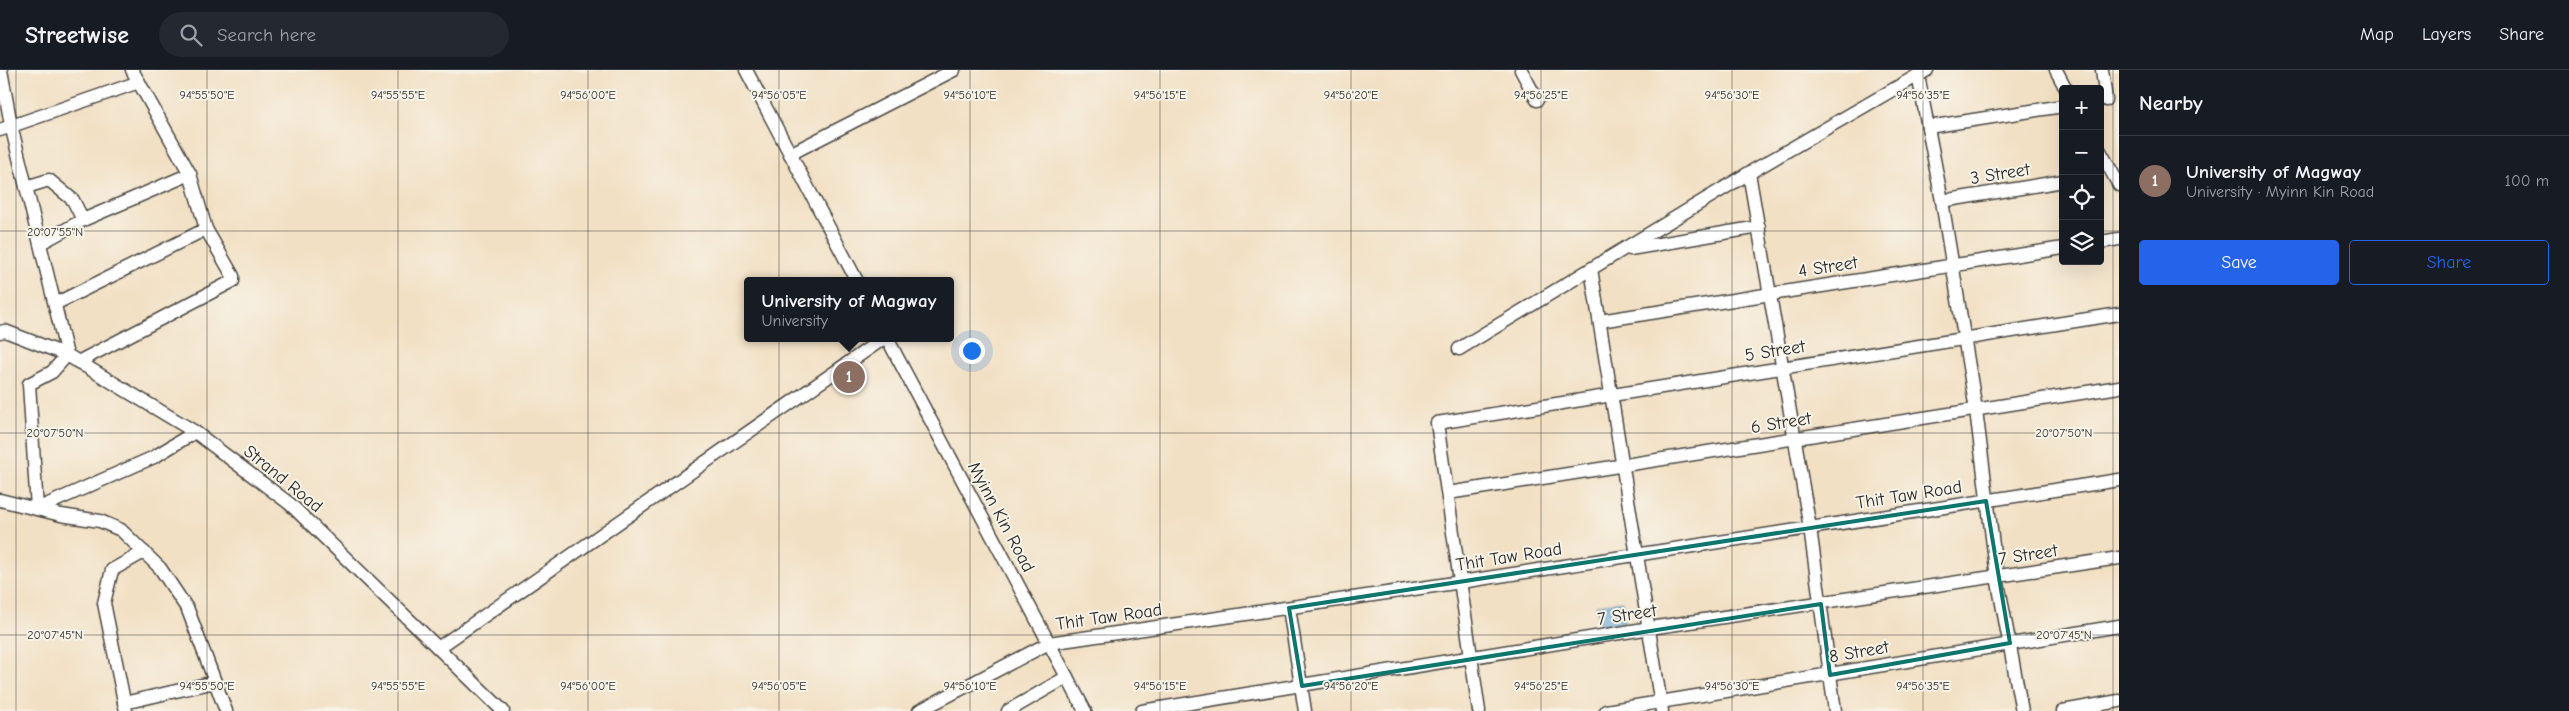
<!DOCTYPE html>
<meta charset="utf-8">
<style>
body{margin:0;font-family:"Comic Neue",sans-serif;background:#242831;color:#f1f3f6}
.controls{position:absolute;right:15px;top:15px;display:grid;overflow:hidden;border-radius:5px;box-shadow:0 5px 20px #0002}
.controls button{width:45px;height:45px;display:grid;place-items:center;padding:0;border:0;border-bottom:1px solid #363941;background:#171b24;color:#f1f3f6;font:25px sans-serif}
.you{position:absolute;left:971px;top:280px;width:18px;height:18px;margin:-12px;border:4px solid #fff;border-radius:50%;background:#1a73e8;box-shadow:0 0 0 8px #1a73e833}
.badge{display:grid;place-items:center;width:32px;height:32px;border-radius:50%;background:#2563eb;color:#fff;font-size:16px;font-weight:700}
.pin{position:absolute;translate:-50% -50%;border:2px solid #fff;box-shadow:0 1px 5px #0006}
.popup{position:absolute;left:744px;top:207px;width:210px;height:65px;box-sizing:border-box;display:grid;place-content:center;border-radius:5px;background:#171b24;filter:drop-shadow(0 1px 4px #0005);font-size:16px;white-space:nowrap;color:#9ea1a6}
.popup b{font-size:19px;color:#f1f3f6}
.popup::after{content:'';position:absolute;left:50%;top:100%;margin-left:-10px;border:10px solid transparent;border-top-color:#171b24}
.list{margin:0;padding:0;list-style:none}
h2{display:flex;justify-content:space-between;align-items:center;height:65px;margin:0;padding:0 20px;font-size:21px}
h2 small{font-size:16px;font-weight:400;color:#9ea1a6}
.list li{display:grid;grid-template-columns:32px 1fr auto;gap:15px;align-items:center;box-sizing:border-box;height:90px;padding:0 20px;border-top:1px solid #363941}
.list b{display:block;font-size:19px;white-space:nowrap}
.list p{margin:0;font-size:16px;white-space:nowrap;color:#9ea1a6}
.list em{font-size:16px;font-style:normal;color:#9ea1a6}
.actions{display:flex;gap:10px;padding:15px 20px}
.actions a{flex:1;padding:11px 0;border:1px solid #2563eb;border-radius:5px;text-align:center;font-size:18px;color:#2563eb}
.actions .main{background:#2563eb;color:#fff}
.icon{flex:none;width:28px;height:28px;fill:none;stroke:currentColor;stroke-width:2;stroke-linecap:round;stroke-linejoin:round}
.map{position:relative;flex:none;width:2119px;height:641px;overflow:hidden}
header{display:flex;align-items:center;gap:30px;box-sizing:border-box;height:70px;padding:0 25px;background:#171b24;border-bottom:1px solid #363941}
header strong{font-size:24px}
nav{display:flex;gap:28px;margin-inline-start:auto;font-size:18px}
.search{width:350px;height:45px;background:#242831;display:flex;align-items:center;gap:12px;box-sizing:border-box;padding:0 18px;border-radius:28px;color:#9ea1a6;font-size:19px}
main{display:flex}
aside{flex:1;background:#171b24}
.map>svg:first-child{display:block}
</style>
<header>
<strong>Streetwise</strong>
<div class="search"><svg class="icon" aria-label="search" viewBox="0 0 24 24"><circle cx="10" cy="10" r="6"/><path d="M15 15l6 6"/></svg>Search here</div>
<nav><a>Map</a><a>Layers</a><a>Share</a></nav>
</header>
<main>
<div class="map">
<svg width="2119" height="641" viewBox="0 0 2119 641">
<rect width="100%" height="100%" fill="#f7f3e8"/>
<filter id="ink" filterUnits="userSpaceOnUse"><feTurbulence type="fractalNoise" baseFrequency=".02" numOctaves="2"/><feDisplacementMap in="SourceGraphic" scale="10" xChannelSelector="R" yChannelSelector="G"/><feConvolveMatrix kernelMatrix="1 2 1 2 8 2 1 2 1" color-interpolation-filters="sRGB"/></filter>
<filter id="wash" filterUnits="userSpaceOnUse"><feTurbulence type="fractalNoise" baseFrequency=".0096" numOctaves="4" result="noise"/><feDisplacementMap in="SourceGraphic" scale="20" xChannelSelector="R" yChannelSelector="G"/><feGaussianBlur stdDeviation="1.12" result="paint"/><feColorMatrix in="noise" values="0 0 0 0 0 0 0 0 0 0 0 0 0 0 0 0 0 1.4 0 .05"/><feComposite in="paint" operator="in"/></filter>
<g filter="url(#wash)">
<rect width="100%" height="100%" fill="#f2e0c4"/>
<!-- water -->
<polygon fill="#5ea3d3" stroke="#44677f" points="1622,531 1625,552 1600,556 1596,535"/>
</g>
<g filter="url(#ink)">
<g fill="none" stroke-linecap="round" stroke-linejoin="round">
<defs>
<g id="minor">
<polyline points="1,0 11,55 67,285 52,302 29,314 37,439 154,387 195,362"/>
<polyline points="746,0 857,211"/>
<polyline points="1521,0 1537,30"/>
<polyline points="2056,0 2066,19"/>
<polyline points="2102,0 2106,30"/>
<polyline points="1918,5 1942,131 1976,340 1997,507 2022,641"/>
<polyline points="1928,57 2063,36"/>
<polyline points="0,60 139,12"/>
<polyline points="2100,81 2119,115"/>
<polyline points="790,84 954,0"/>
<polyline points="1749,103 1810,458 1835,641"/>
<polyline points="26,117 49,110 73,130 83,150"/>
<polyline points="1942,131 2063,111"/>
<polyline points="2100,172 2119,169"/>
<polyline points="41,173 83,150 190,104"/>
<polyline points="1630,179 1759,157"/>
<polyline points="1591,199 1662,641"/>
<polyline points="55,234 206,159"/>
<polyline points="1600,251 2063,178"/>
<polyline points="0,262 5,261 67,285 195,362 290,434 503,641"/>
<polyline points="887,268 1085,641"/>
<polyline points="1459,279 1749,103 1927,0"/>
<polyline points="78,292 233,211 233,206 206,159 190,104 132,0"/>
<polyline points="1448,423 2119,317"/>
<polyline points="0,430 61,445 100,451 121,460 160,498 188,540 226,641"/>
<polyline points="1289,538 1305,641"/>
<polyline points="438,578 884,268"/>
<polyline points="124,633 215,612"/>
<polyline points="126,641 104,533 112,500 144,482"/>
<polyline points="919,641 1049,573 1461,512 2119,410"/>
<polyline points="1008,641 1067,607"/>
<polyline points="1142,641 1650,558 2119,488"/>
<polyline points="1479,641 1437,353 2119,244"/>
<polyline points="1606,641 2119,556"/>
<polyline points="2063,641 2119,631"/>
</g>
</defs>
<!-- minor casing -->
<use href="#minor" stroke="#494642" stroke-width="15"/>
<!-- minor -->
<use href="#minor" stroke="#fff" stroke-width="12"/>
</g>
</g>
<!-- marked area -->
<path fill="none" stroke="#0f766e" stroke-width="4" stroke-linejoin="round" d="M1986,431L2010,573L1830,605L1821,534L1302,616L1289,538Z"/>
<!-- ticks -->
<path fill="none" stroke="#2b2b2b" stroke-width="1" stroke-opacity="0.45" d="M16,0V641M207,0V641M398,0V641M588,0V641M779,0V641M970,0V641M1160,0V641M1351,0V641M1541,0V641M1732,0V641M1923,0V641M2113,0V641M0,161H2063M2100,161H2119M0,363H2119M0,565H2119"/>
<g text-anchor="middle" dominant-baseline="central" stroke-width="4" stroke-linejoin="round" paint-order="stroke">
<!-- street labels -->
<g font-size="18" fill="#2b2b2b" stroke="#f7f3e8">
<text transform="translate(2000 104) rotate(-9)">3 Street</text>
<text transform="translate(1828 197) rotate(-9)">4 Street</text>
<text transform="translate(1775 281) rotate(-9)">5 Street</text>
<text transform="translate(1781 353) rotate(-9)">6 Street</text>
<text transform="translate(283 409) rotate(39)">Strand Road</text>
<text transform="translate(1909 425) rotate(-9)">Thit Taw Road</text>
<text transform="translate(1001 447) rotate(62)">Myinn Kin Road</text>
<text transform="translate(2028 485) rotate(-9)">7 Street</text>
<text transform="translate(1509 487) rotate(-9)">Thit Taw Road</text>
<text transform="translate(1627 545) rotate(-9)">7 Street</text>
<text transform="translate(1109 547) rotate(-8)">Thit Taw Road</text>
<text transform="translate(1859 582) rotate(-10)">8 Street</text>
</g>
</g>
<g font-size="12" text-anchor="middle" fill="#2b2b2b" stroke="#f7f3e8" stroke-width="4" stroke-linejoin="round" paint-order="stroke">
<text x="207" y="29">94°55'50"E</text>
<text x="398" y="29">94°55'55"E</text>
<text x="588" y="29">94°56'00"E</text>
<text x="779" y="29">94°56'05"E</text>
<text x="970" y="29">94°56'10"E</text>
<text x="1160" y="29">94°56'15"E</text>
<text x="1351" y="29">94°56'20"E</text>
<text x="1541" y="29">94°56'25"E</text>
<text x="1732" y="29">94°56'30"E</text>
<text x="1923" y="29">94°56'35"E</text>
<text x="55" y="166">20°07'55"N</text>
<text x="55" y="367">20°07'50"N</text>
<text x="2064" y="367">20°07'50"N</text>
<text x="55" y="569">20°07'45"N</text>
<text x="2064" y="569">20°07'45"N</text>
<text x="207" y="620">94°55'50"E</text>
<text x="398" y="620">94°55'55"E</text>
<text x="588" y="620">94°56'00"E</text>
<text x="779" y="620">94°56'05"E</text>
<text x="970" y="620">94°56'10"E</text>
<text x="1160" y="620">94°56'15"E</text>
<text x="1351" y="620">94°56'20"E</text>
<text x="1541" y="620">94°56'25"E</text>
<text x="1732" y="620">94°56'30"E</text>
<text x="1923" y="620">94°56'35"E</text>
</g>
</svg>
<div class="controls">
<button>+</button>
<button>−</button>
<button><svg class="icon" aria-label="locate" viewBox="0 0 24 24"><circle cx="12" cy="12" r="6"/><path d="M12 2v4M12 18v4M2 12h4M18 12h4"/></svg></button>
<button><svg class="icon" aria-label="layers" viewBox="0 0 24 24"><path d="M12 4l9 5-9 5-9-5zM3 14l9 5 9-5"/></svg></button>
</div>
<div class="you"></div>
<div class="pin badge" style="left:849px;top:307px;background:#8d6e63">1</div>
<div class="popup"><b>University of Magway</b>University</div>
</div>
<aside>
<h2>Nearby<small></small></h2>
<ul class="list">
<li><span class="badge" style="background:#8d6e63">1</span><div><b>University of Magway</b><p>University · Myinn Kin Road</p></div><em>100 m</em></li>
</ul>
<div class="actions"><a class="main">Save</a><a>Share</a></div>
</aside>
</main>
